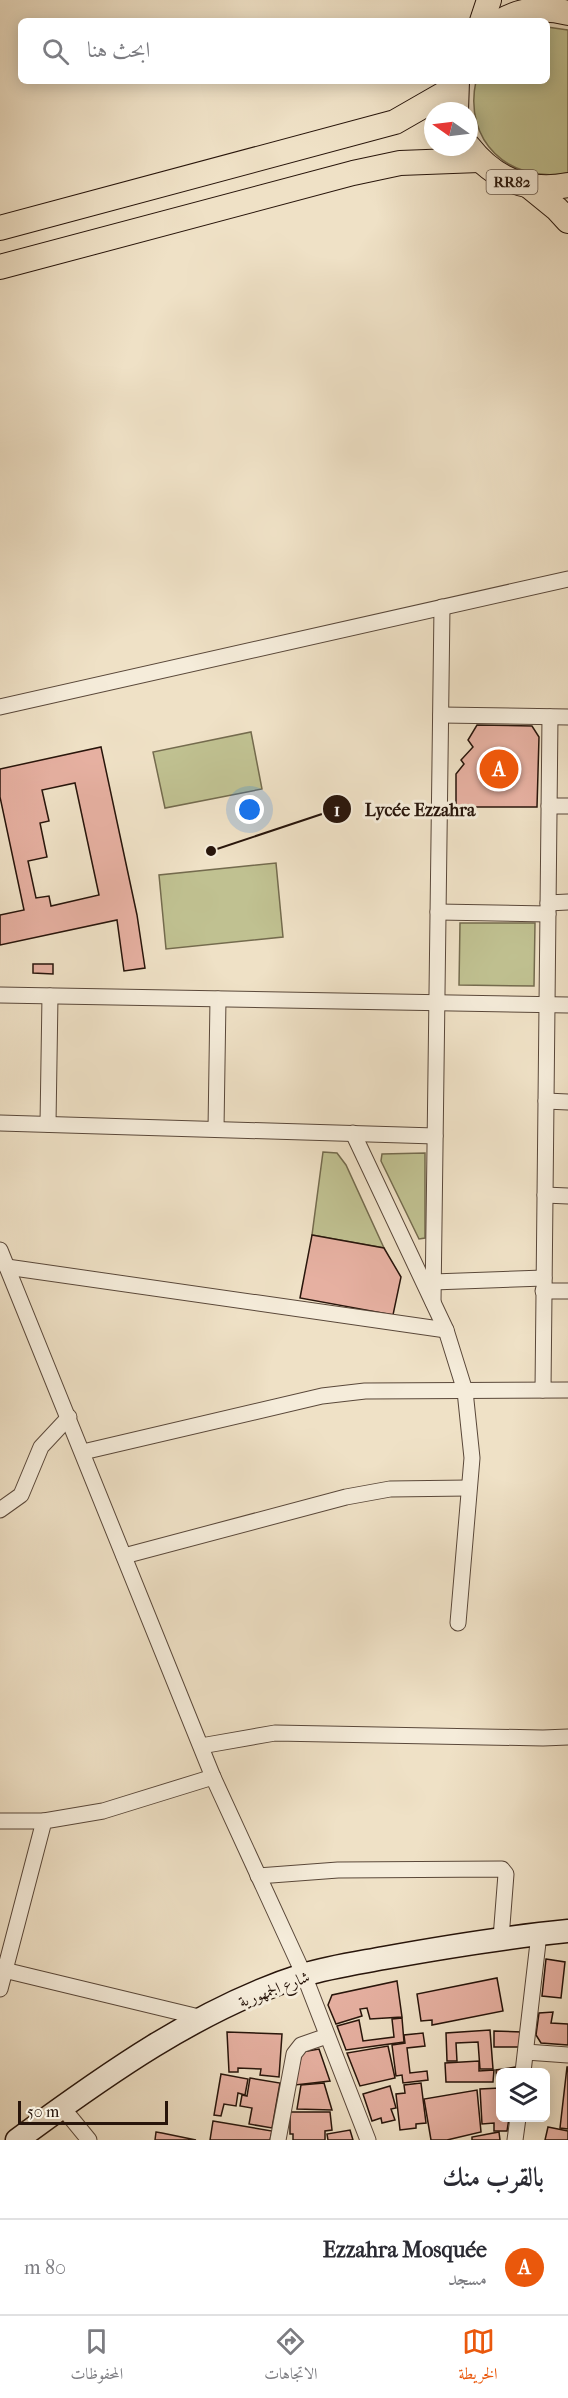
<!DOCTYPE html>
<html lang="ar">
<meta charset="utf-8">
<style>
body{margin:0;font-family:"IM FELL French Canon",Amiri,serif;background:#f2f2f3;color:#2b2b33;direction:rtl}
.controls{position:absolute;right:18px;bottom:18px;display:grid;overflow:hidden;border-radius:9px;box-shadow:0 3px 15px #0003}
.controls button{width:54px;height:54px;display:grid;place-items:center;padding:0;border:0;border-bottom:2px solid #e1e1e2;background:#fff;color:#2b2b33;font:30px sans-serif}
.compass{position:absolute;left:424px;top:102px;width:54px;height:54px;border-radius:50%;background:#fff;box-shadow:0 3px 15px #0003;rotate:284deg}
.scale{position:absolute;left:18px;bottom:15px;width:150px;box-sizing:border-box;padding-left:6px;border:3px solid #28150b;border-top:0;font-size:16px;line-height:21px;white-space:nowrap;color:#28150b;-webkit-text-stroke:4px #f5ecda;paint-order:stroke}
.you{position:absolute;left:250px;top:810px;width:21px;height:21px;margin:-15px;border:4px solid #fff;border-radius:50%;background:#1a73e8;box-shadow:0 0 0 9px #1a73e833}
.badge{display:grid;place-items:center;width:39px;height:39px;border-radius:50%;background:#ea580c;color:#fff;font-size:20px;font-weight:700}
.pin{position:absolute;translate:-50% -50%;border:3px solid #fff;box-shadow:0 2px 6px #0006}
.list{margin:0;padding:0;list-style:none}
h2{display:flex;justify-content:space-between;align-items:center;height:78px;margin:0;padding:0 24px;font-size:26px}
h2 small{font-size:20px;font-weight:400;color:#7c7c81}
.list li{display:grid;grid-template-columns:39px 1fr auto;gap:18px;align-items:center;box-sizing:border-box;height:96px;padding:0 24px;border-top:2px solid #e1e1e2}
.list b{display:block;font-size:22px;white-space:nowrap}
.list p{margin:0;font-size:20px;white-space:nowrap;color:#7c7c81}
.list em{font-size:20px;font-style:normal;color:#7c7c81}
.icon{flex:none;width:33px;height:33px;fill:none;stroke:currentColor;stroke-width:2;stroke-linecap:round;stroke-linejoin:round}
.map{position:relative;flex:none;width:568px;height:2140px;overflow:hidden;direction:ltr}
.search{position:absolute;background:#fff;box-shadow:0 3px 15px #0003;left:18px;right:18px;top:18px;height:66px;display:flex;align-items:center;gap:15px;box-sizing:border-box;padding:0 21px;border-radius:9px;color:#7c7c81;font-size:22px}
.sheet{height:174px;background:#fff}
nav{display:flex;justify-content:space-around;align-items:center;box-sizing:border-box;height:84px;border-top:2px solid #e1e1e2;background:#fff;font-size:16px;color:#7c7c81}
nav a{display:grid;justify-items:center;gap:3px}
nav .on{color:#ea580c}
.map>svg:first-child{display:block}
</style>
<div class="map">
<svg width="568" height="2140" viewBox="0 0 568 2140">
<rect width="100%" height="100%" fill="#efe1c6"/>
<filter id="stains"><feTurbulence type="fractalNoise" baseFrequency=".00333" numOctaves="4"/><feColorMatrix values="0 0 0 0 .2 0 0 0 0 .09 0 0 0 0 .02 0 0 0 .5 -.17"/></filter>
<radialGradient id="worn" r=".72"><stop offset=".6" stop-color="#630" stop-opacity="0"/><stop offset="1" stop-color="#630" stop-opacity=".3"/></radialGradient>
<!-- green -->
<g fill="#c0c191" stroke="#746b4e" stroke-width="1.5">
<path d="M547,27L568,30V173C509,184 463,141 476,81H547Z"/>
<polygon points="251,732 262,789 165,808 153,752"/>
<polygon points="276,863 283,937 166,949 159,875"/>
<polygon points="460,923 535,923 534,986 459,985"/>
<polygon points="323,1152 337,1153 346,1165 384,1248 312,1235"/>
<polygon points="425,1153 425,1238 419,1239 381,1161 382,1154"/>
</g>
<!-- building -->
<g fill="#e6b0a1" stroke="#28150b" stroke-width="1.5" fill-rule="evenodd">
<polygon points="477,725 532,726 539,737 537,807 456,807 456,774 464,764 461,760 473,747 468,740"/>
<path d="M101,747L137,915L145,968L124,971L117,920L0,945V915L24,910L0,797V769ZM75,783L99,895L51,906L49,896L36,898L28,861L47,857L40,823L49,821L42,790Z"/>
<polygon points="33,964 53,964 53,974 33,973"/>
<polygon points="312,1235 384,1248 401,1277 393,1315 300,1298"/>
<polygon points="546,1959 565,1962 561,1998 542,1996"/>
<polygon points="497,1978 503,2011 432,2025 432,2020 421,2021 417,1994"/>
<polygon points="397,1981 402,2017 370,2019 367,2008 360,2009 362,2016 336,2024 328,2005 332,1995"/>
<polygon points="553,2012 551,2023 568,2024 568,2045 541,2043 536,2035 539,2013"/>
<polygon points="402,2018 404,2042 346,2050 337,2026 359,2020 363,2041 394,2037 392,2019"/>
<polygon points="490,2030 493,2069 480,2069 478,2042 456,2043 457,2061 447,2061 446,2033"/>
<polygon points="494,2031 522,2032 520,2047 494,2047"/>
<polygon points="227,2032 282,2034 279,2077 260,2075 261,2069 238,2068 238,2072 229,2072"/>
<polygon points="423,2033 425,2046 407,2048 410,2073 427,2071 428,2080 403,2083 402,2075 396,2076 392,2045 405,2043 404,2035"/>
<polygon points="388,2046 395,2078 360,2086 347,2053"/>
<polygon points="319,2049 330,2081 295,2085 302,2052"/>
<polygon points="479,2061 479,2071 494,2070 493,2082 446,2082 445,2063"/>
<polygon points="516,2067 515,2072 500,2072 500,2082 497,2083 496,2070"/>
<polygon points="567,2067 568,2067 568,2129 560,2128"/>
<polygon points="221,2074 248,2079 245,2095 238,2093 236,2106 224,2104 221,2116 214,2115"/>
<polygon points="250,2078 280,2083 272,2128 249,2124 252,2108 240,2106 242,2095 247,2096"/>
<polygon points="324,2083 332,2110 297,2109 301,2085"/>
<polygon points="421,2083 426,2123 416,2124 416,2128 400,2130 396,2094 405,2093 404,2085"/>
<polygon points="390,2086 396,2108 391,2109 395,2120 382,2123 381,2118 372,2121 363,2094"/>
<polygon points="500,2088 500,2118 509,2118 507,2131 494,2131 494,2123 482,2124 480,2089"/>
<polygon points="477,2090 481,2132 447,2140 431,2140 424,2099"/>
<polygon points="290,2112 330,2112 332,2130 325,2131 325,2140 293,2140 293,2134 290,2134"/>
<polygon points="213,2121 272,2131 270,2140 210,2140"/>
<polygon points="548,2127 568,2131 568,2140 545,2140"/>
<polygon points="350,2130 353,2140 328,2140 327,2134"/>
<polygon points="156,2132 162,2133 196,2140 155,2140"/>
<polygon points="499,2132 500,2140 472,2140 472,2137"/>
</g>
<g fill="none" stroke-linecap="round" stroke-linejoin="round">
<defs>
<g id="street">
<polyline points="0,707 568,579"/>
<polyline points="441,715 568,717"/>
<polyline points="549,806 568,806"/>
<polyline points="548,903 568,902"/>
<polyline points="438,912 548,914"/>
<polyline points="0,995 568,1005"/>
<polyline points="546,1101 568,1102"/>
<polyline points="0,1123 435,1136"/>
<polyline points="48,1124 50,996"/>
<polyline points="216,1129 218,999"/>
<polyline points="353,1133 446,1330 465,1391 472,1458 458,1623"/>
<polyline points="545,1195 568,1196"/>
<polyline points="0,1250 213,1777 304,1975 368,2140"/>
<polyline points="7,1267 446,1330"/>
<polyline points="433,1282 544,1278"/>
<polyline points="543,1291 568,1291"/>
<polyline points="433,1302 442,607"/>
<polyline points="543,1390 550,717"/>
<polyline points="83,1452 322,1396 365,1391 568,1390"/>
<polyline points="0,1510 21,1495 41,1447 69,1417"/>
<polyline points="124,1556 346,1497 390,1489 468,1488"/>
<polyline points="201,1746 275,1733 543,1738 568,1737"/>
<polyline points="0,1821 44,1821"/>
<polyline points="258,1876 338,1870 502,1869 506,1874 501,1938"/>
<polyline points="4,1970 203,2018"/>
<polyline points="0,1989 44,1821 103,1811 213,1777"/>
<polyline points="526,2052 568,2055"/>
<polyline points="523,2072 539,1934"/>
<polyline points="62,2107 89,2140"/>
<polyline points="278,2140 294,2054 301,2045 327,2036"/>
<polyline points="515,2140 518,2118"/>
</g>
<path id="secondary" d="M17,2140C104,2076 199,2008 303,1975C329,1967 357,1963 384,1958C445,1947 506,1937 568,1931"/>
<g id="primary">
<polyline points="482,21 489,0"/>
<path d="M501,21C521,9 545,7 568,13"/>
<polyline points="456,111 457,81"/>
<path d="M469,147C494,179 528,193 568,185"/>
<polyline points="530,187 557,209 568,221"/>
<polyline points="0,228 395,122 456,87"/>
<polyline points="0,267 353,173 400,163 479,160"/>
</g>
</defs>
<!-- street casing -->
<use href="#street" stroke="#5a483a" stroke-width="17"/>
<!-- secondary casing -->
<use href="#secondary" stroke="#28150b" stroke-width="25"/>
<!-- primary casing -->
<use href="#primary" stroke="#28150b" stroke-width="26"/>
<!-- street -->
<use href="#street" stroke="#f5ecda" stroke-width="15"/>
<!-- secondary -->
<use href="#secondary" stroke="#f5ecda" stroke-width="22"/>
<!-- primary -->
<use href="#primary" stroke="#efe1c6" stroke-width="24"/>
</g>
<g text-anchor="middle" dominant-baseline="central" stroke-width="6" stroke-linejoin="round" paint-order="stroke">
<!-- shield labels -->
<rect fill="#f5ecda" stroke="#665649" stroke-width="1.5" x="486.5" y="170" width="51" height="24" rx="4.5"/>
<g font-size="15" font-weight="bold" fill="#28150b">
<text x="512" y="182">RR82</text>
</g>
<!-- street labels -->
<g font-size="16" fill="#28150b" stroke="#f5ecda">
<text transform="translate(274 1989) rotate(-21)">شارع الجمهورية</text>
</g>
</g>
<!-- callouts -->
<path fill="none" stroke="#28150b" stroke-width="2" d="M211 851L337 809"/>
<g fill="#28150b" stroke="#f5ecda" stroke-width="2">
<circle cx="211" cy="851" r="6"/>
<circle cx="337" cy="809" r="15"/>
</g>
<g font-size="18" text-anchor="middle" font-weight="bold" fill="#fff">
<text x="337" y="816">1</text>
</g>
<g font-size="18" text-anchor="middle" font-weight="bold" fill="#28150b" stroke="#f5ecda" stroke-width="6" stroke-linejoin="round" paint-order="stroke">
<text x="420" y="816">Lycée Ezzahra</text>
</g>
<rect width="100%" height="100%" filter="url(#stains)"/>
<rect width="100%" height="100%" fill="url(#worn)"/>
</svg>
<div class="controls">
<button><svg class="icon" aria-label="layers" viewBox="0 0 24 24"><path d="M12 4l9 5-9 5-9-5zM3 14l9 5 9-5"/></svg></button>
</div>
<svg class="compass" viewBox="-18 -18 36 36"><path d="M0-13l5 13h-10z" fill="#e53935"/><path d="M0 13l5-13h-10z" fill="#7c7c81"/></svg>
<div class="scale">50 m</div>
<div class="you"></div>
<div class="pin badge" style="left:499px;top:769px">A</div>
<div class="search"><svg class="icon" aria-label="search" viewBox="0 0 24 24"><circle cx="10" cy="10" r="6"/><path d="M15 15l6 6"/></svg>ابحث هنا</div>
</div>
<section class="sheet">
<h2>بالقرب منك<small></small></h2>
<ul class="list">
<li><span class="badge">A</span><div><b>Ezzahra Mosquée</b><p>مسجد</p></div><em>80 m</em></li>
</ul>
</section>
<nav>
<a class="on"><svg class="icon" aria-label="map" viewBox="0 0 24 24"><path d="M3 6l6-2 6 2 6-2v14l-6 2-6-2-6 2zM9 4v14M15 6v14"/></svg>الخريطة</a>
<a><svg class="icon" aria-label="directions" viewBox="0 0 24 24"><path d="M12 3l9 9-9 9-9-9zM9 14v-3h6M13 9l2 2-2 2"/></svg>الاتجاهات</a>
<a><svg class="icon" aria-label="saved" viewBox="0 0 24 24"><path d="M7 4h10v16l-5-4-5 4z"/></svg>المحفوظات</a>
</nav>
